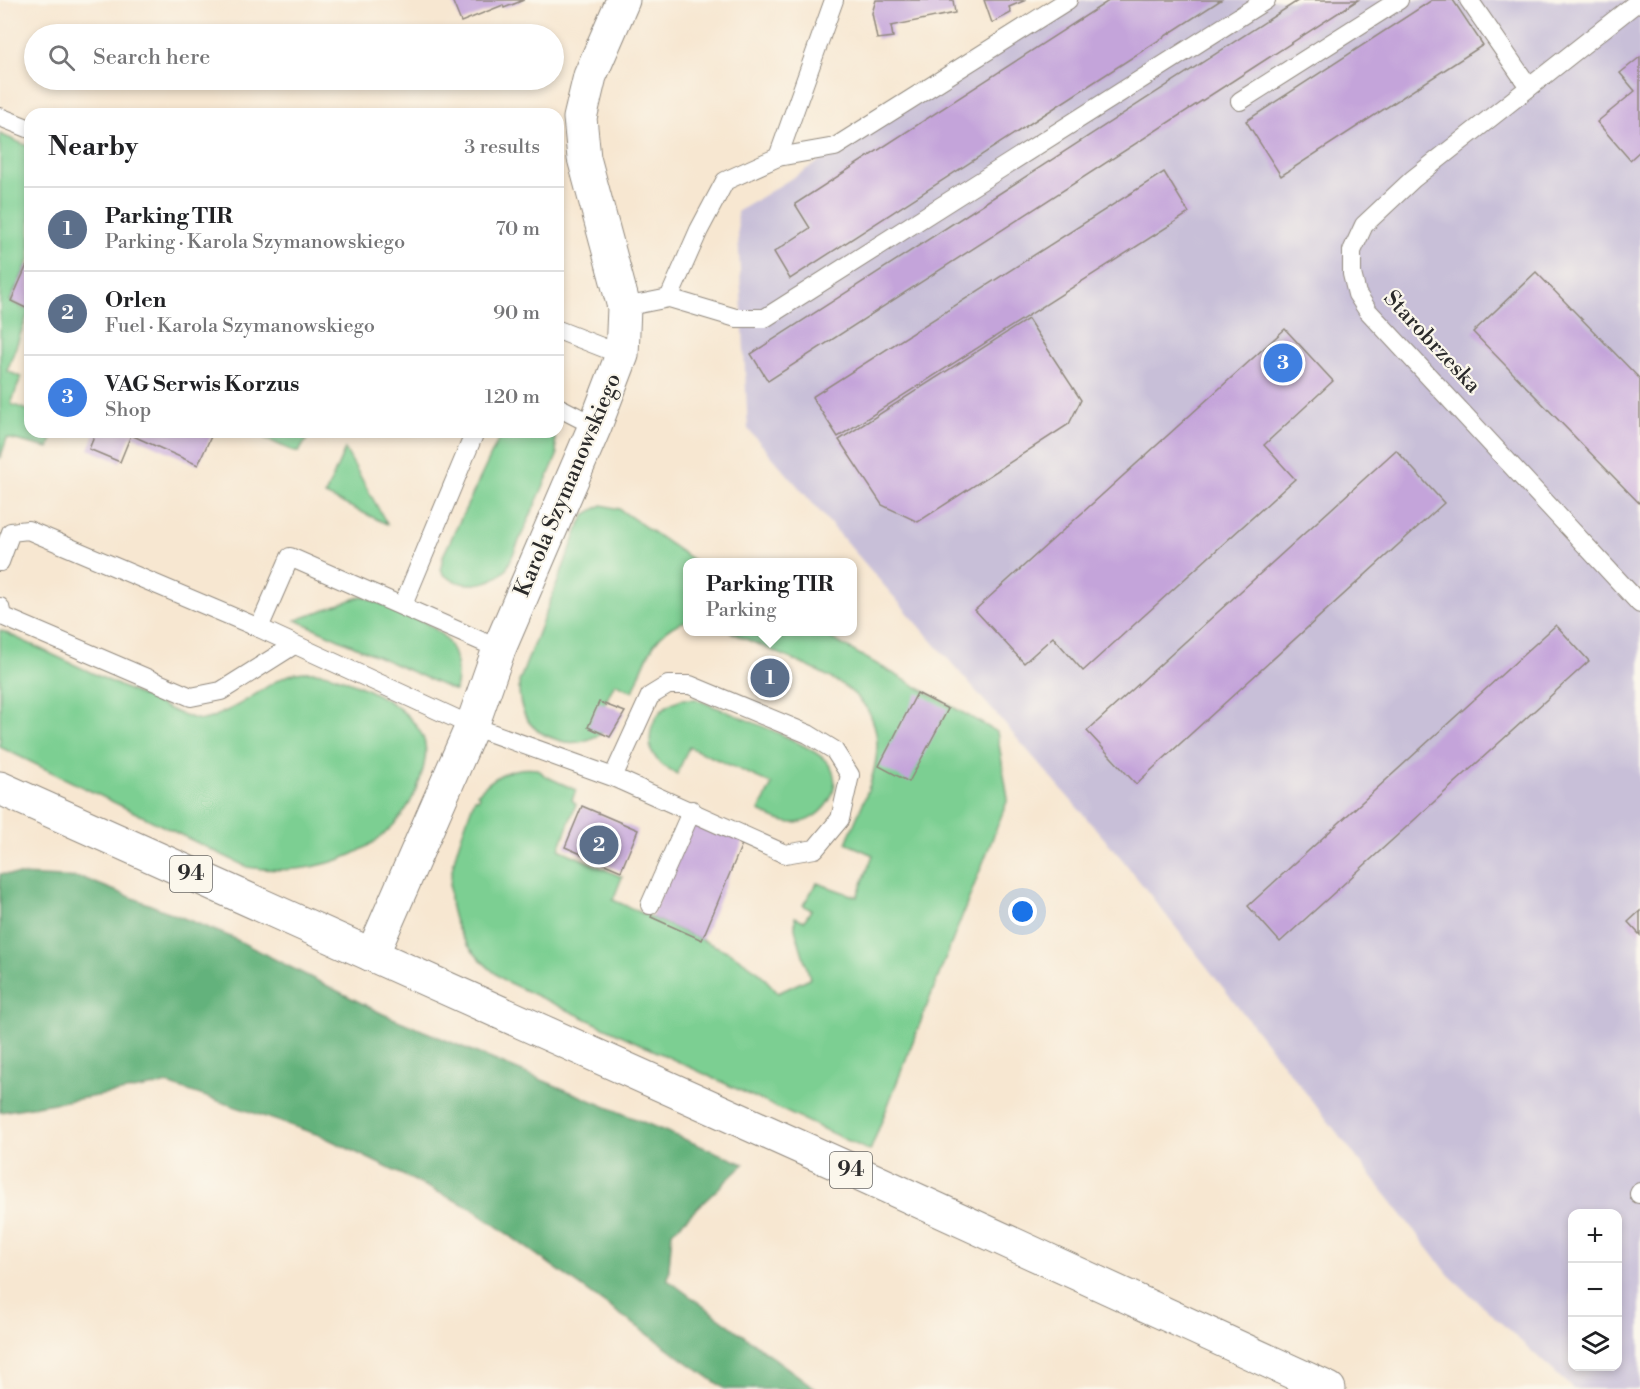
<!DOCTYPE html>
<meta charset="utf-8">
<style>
body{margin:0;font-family:"Libre Bodoni",serif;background:#f6f6f6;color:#202124}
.controls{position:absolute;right:18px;bottom:18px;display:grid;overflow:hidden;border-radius:12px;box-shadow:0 3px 9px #0003}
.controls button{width:54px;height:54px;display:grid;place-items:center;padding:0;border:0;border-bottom:2px solid #e0e0e0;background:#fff;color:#202124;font:30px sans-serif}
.you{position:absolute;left:1023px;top:912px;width:21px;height:21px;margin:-15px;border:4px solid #fff;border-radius:50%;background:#1a73e8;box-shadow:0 0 0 9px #1a73e833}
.badge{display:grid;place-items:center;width:39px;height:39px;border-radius:50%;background:#db2777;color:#fff;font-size:20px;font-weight:700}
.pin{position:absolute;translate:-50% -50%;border:3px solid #fff;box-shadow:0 2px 6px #0006}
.popup{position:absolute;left:683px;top:558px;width:174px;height:78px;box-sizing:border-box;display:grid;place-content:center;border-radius:12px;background:#fff;filter:drop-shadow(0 2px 4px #0005);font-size:20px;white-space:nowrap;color:#757577}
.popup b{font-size:22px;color:#202124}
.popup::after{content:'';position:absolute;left:50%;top:100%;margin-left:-12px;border:12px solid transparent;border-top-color:#fff}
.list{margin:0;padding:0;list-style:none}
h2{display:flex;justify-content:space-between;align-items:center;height:78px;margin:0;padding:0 24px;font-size:26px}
h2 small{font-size:20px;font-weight:400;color:#757577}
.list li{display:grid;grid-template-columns:39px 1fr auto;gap:18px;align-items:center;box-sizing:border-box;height:84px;padding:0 24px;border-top:2px solid #e0e0e0}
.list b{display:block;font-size:22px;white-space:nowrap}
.list p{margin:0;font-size:20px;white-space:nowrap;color:#757577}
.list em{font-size:20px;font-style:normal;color:#757577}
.icon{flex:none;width:33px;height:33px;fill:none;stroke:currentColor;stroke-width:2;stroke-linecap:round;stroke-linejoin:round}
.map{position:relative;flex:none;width:1640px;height:1389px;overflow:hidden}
.search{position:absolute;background:#fff;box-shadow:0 3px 9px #0003;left:24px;top:24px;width:540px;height:66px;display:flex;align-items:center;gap:15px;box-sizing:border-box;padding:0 21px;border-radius:33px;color:#757577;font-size:22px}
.panel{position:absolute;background:#fff;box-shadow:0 3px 9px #0003;left:24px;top:108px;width:540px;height:330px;border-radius:18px}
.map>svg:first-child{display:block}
</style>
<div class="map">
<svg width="1640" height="1389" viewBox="0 0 1640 1389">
<rect width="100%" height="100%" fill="#fbf7ec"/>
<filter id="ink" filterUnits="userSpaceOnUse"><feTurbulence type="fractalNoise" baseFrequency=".0167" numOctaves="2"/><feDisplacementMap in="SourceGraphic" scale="12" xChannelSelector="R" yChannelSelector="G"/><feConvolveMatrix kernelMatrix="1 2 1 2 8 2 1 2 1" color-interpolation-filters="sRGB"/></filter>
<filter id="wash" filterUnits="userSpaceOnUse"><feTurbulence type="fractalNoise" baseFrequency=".008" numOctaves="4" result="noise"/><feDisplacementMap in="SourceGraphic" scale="24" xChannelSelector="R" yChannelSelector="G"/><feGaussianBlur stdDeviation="1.35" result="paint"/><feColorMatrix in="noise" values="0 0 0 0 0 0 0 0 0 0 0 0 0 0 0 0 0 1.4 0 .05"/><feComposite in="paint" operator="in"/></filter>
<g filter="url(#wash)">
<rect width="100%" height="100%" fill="#f7e7d1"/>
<!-- industrial -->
<path fill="#c8bfd8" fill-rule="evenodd" d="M1081,0H1640V1389H1573L1449,1275L1122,859L748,429L737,212ZM1572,1214H1618V1366H1572Z"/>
<!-- green -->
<g fill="#7bcf92" stroke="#537d5e" stroke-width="1.5">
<polygon points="0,134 30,147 30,258 10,301 29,311 7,371 21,377 11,404 30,411 30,432 54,432 49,448 7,438 0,459"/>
<polygon points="267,432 311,432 299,452 295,452 264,438"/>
<path d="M502,432H554L557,456L506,570C489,587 461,589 443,574L441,568L443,556Z"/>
<polygon points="345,449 387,524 325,495"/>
<path d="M602,505L619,509L696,562H688L687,621C653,629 645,662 633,692L615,683L597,719L612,728C604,732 596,737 587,740C576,744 565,743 555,739C527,730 518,711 519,682L580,524L586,514Z"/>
<path d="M362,596C411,618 469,625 455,691L296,620Z"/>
<path d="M0,630L180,714C187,716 196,720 202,720C208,720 218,715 224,712C271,692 285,656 343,679C371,690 406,706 421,733C429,747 425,763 421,777C399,851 318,879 247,867L0,747Z"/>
<path d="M730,632H820L997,732L1008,799L870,1151L505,981C428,923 445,878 475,798L478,799L480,796L477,794C495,775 511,766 538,769L545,776L576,790L572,800L576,804L559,849L622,877L613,900L731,953L758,971L778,993L810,978L795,929V917L804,921L811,910L803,905L817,883L857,897L873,855L846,843C856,818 870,791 875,765C887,704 845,683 798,662C775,652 753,642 730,632Z"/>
<path d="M682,699H696C728,713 802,739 825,760C850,784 822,823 793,823C781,823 770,816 759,811L772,784L689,747L677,774L660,764L651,751C647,726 657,706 682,699Z"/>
</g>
<!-- forest -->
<polygon fill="#64b27c" stroke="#486e54" stroke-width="1.5" points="0,874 83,878 231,937 383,1014 744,1164 672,1232 668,1280 816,1389 725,1389 471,1208 322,1136 168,1084 0,1112"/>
<g id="blocks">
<!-- building -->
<g fill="#c4a4da">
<polygon points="452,0 524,0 504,8 503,5 461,22"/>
<polygon points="876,0 953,0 955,13 891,26 893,37 877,39 872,13"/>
<polygon points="984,0 1026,0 1009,7 1011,13 992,23"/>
<polygon points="1110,0 1221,0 790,279 774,252 810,228 795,204"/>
<polygon points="1299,0 1358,0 768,381 751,354"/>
<polygon points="1432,0 1453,0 1483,45 1281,176 1246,121"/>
<polygon points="1640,57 1640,151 1630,160 1597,122 1635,91 1620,73"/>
<polygon points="1164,172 1189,213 838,437 812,397"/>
<polygon points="27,265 30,267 30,310 11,301"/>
<polygon points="1536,272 1640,379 1640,504 1473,332"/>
<polygon points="1028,319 1081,400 1069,424 918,522 882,505 839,440"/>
<polygon points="1285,329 1333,381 1264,445 1295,479 1083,671 1053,637 1024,663 975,610"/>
<polygon points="96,432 213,432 198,465 131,435 120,462 89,449"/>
<polygon points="1396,450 1444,503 1136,784 1087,731"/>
<polygon points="1556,625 1589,661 1280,942 1248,906"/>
<polygon points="917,693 948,709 909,782 879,766"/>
<polygon points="599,702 625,712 610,737 588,727"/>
<polygon points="582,806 638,830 621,871 565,847"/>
<polygon points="694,815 745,837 702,940 651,917"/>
<polygon points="1640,911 1640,935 1628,922"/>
</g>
</g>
</g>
<g filter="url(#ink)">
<use href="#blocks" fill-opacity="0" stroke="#91897e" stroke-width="1.5"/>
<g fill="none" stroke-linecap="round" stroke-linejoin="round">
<defs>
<g id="lane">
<polyline points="1469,0 1529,87"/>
<polyline points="1640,0 1413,179 1364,225 1352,251 1352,274 1357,294 1368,311 1640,604"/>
<polyline points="1240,101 1399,0"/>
<polyline points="0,117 30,129"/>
<polyline points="778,157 835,147 1068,0"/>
<polyline points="669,298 699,230 725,181 778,157 834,0"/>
<polyline points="624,307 669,298 736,318 765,318 1266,0"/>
<polyline points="558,330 622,355"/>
<polyline points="558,407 595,426"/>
<polyline points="0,562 11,532 28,530 259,628 472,726 613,777 785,854 815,849 840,819 850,775 834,750 808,734 690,685 668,685 650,696 613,777"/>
<polyline points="403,605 475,432"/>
<polyline points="0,607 2,616 191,697 221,691 294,645"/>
<polyline points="259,628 290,557 499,649"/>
<polyline points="650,905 692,810"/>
<polyline points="1639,1194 1640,1192"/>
</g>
<polyline id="street" points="372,955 472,726 499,649 595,426 622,355 624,307 584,158 580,118 590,76 623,0"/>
<polyline id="primary" points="0,788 858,1173 1329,1389"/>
</defs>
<!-- lane casing -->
<use href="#lane" stroke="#91897e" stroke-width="20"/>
<!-- street casing -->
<use href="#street" stroke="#91897e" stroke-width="35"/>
<!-- primary casing -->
<use href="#primary" stroke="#91897e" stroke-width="35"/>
<!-- lane -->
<use href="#lane" stroke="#fff" stroke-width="18"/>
<!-- street -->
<use href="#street" stroke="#fff" stroke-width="33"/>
<!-- primary -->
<use href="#primary" stroke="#fff" stroke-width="33"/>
</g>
</g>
<g text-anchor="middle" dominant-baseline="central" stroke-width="4.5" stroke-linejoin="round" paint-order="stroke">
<!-- shield labels -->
<g fill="#fbf7ec" stroke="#696865" stroke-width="1.5">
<rect x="170" y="856" width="42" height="36" rx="4.5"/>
<rect x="830" y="1152" width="42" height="36" rx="4.5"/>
</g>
<g font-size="21" font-weight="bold" fill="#2b2b2b">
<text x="191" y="874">94</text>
<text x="851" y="1170">94</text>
</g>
<!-- street labels -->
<g font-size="22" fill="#2b2b2b" stroke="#fbf7ec">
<text transform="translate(1432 342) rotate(47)">Starobrzeska</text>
<text transform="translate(568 485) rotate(-67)">Karola Szymanowskiego</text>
</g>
</g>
</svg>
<div class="controls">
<button>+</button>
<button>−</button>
<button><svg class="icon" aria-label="layers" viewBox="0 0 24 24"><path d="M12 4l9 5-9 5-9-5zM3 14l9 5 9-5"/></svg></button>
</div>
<div class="you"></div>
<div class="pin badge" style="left:770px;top:678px;background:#5c6f8a">1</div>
<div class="popup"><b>Parking TIR</b>Parking</div>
<div class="pin badge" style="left:599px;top:845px;background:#5c6f8a">2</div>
<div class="pin badge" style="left:1283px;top:363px;background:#3f7fe0">3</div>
<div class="search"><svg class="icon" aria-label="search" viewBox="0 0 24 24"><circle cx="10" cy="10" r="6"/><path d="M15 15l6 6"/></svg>Search here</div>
<section class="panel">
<h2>Nearby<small>3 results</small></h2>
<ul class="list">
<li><span class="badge" style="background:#5c6f8a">1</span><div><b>Parking TIR</b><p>Parking · Karola Szymanowskiego</p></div><em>70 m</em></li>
<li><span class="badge" style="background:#5c6f8a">2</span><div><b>Orlen</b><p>Fuel · Karola Szymanowskiego</p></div><em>90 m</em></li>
<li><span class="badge" style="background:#3f7fe0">3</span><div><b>VAG Serwis Korzus</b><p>Shop</p></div><em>120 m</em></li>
</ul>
</section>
</div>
